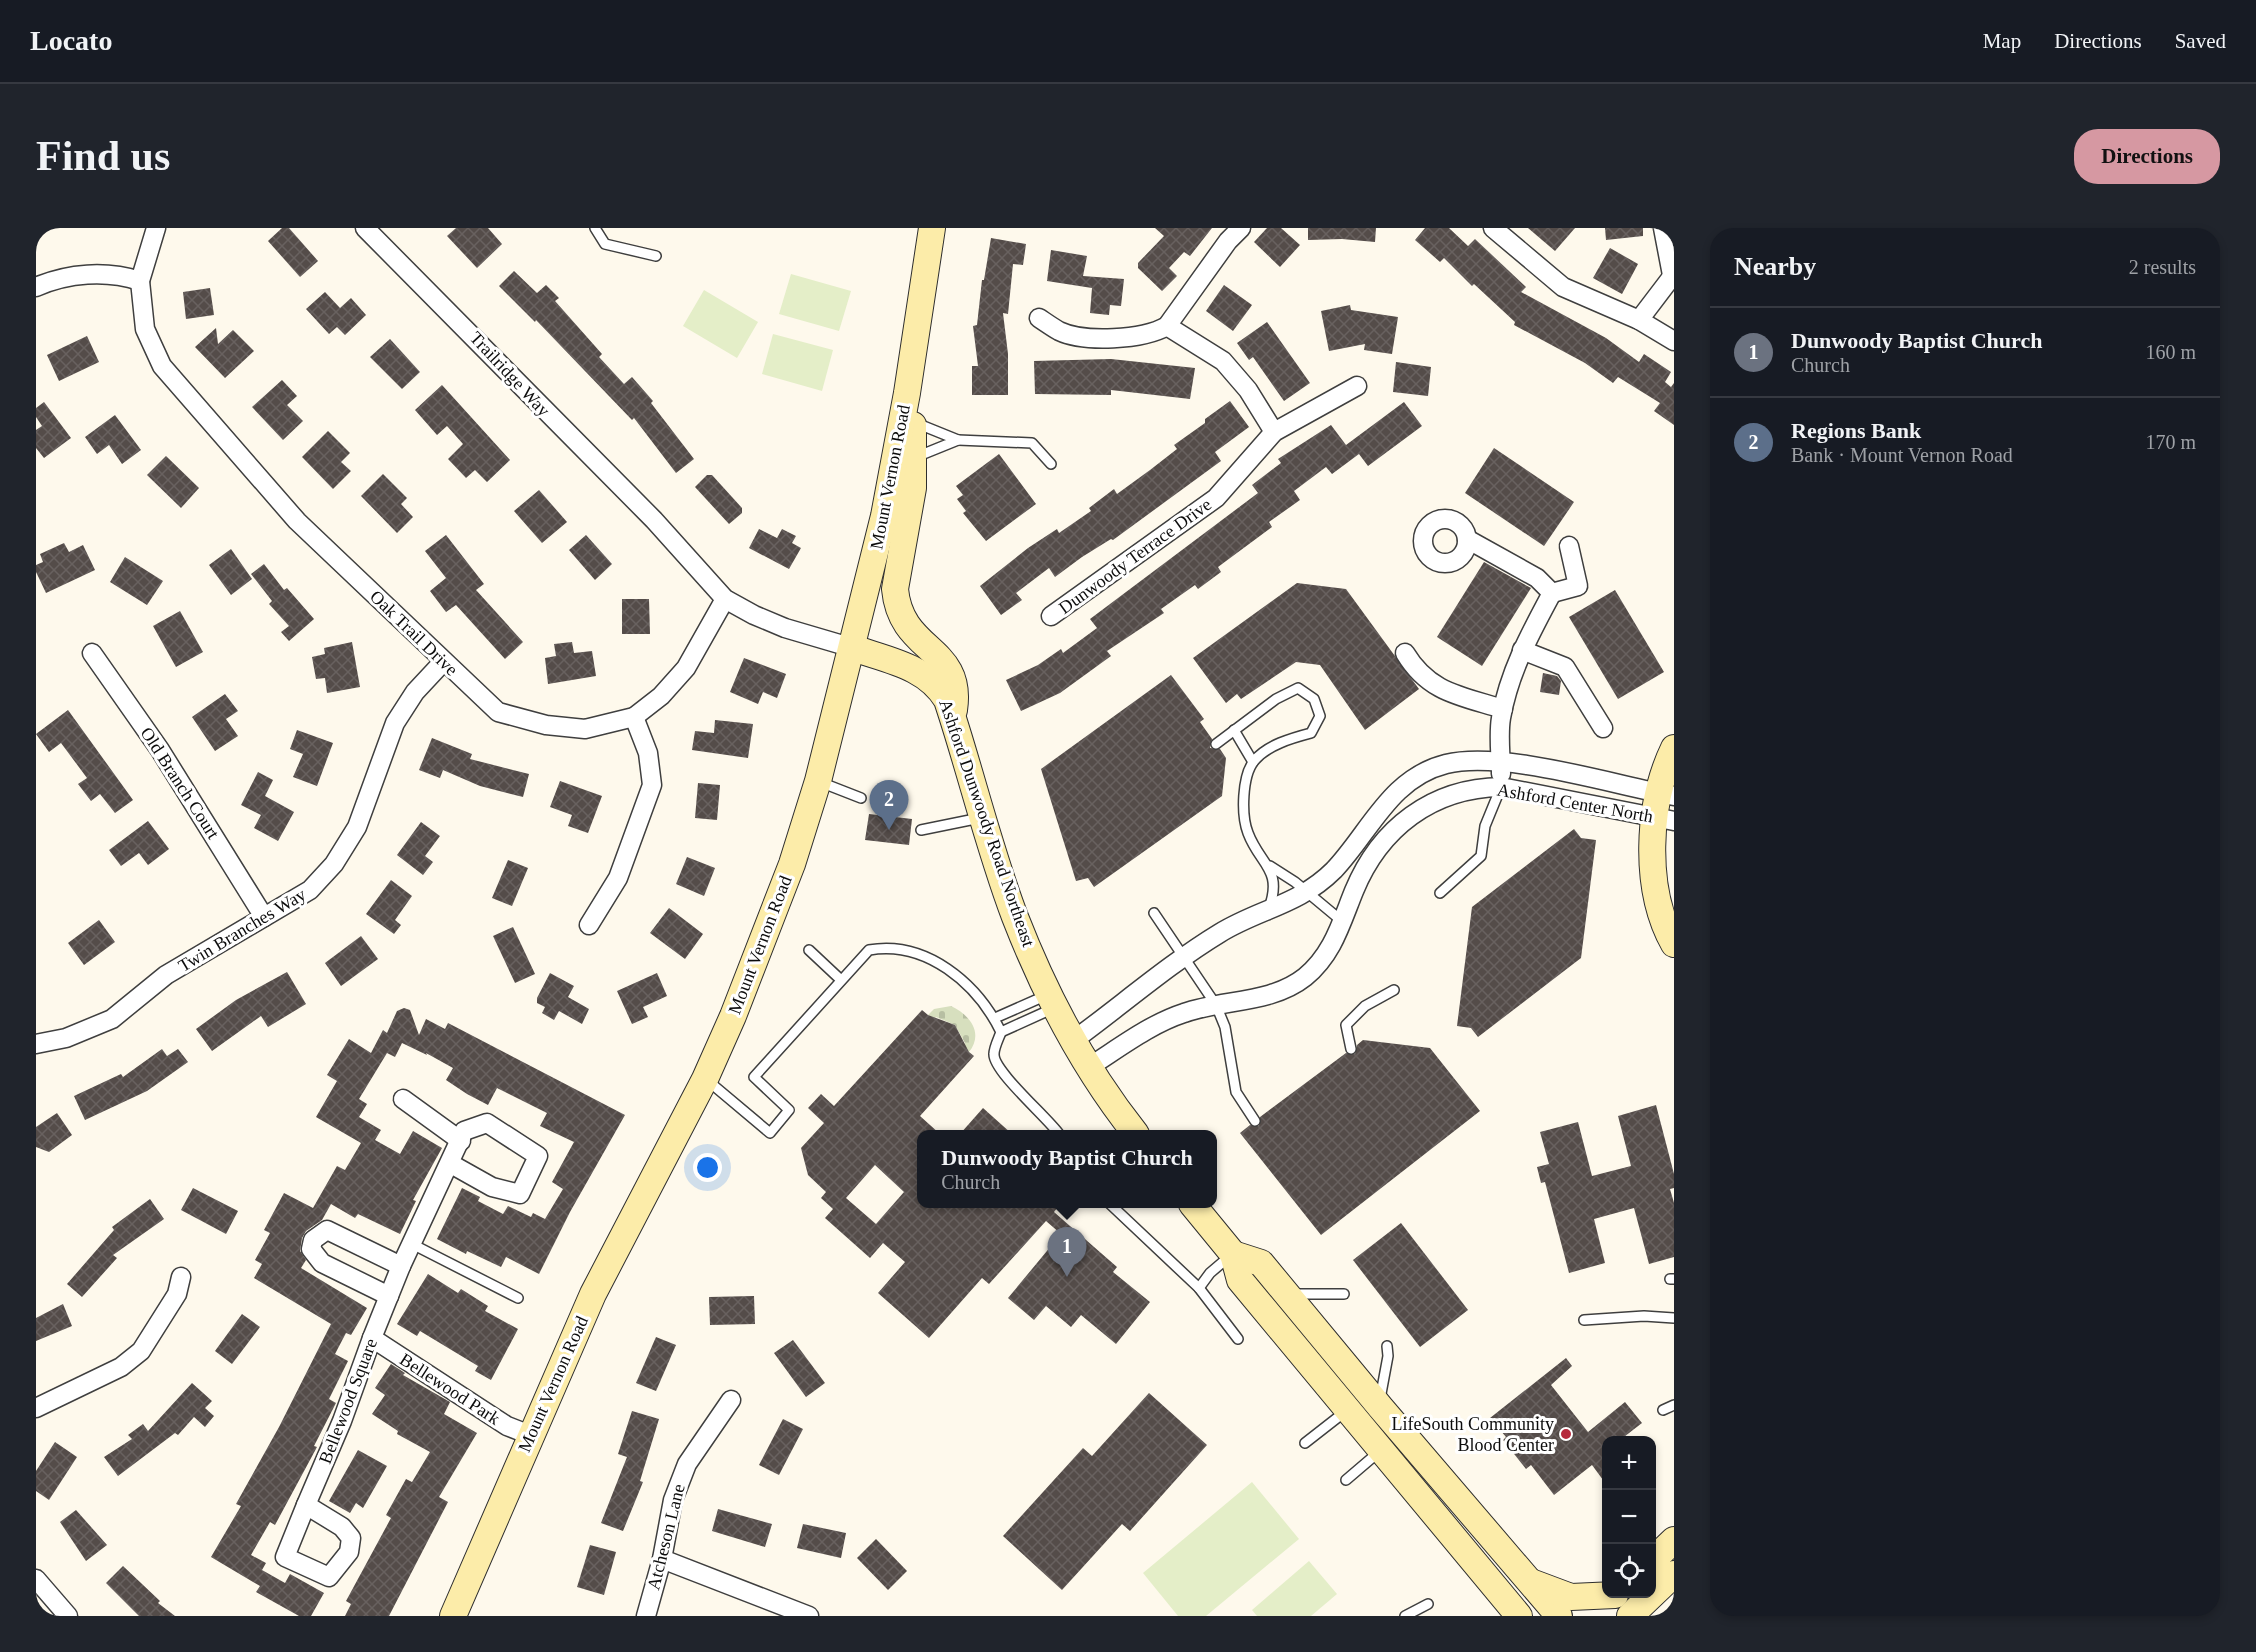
<!DOCTYPE html>
<meta charset="utf-8">
<style>
body{margin:0;font-family:"Times New Roman",serif;background:#20242c;color:#f1f3f6}
.controls{position:absolute;right:18px;bottom:18px;display:grid;overflow:hidden;border-radius:12px;box-shadow:0 3px 9px #0003}
.controls button{width:54px;height:54px;display:grid;place-items:center;padding:0;border:0;border-bottom:2px solid #363941;background:#171b24;color:#f1f3f6;font:30px sans-serif}
.you{position:absolute;left:672px;top:940px;width:21px;height:21px;margin:-15px;border:4px solid #fff;border-radius:50%;background:#1a73e8;box-shadow:0 0 0 9px #1a73e833}
.badge{display:grid;place-items:center;width:39px;height:39px;border-radius:50%;background:#d698a2;color:#fff;font-size:20px;font-weight:700}
.pin{position:absolute;translate:-50% -50px;filter:drop-shadow(0 2px 3px #0008)}
.pin::after{content:'';position:absolute;top:32px;width:21px;height:18px;background:inherit;clip-path:polygon(0 0,100% 0,50% 100%)}
.popup{position:absolute;left:881px;top:902px;width:300px;height:78px;box-sizing:border-box;display:grid;place-content:center;border-radius:12px;background:#171b24;filter:drop-shadow(0 2px 4px #0005);font-size:20px;white-space:nowrap;color:#9ea1a6}
.popup b{font-size:22px;color:#f1f3f6}
.popup::after{content:'';position:absolute;left:50%;top:100%;margin-left:-12px;border:12px solid transparent;border-top-color:#171b24}
.list{margin:0;padding:0;list-style:none}
h2{display:flex;justify-content:space-between;align-items:center;height:78px;margin:0;padding:0 24px;font-size:26px}
h2 small{font-size:20px;font-weight:400;color:#9ea1a6}
.list li{display:grid;grid-template-columns:39px 1fr auto;gap:18px;align-items:center;box-sizing:border-box;height:90px;padding:0 24px;border-top:2px solid #363941}
.list b{display:block;font-size:22px;white-space:nowrap}
.list p{margin:0;font-size:20px;white-space:nowrap;color:#9ea1a6}
.list em{font-size:20px;font-style:normal;color:#9ea1a6}
.icon{flex:none;width:33px;height:33px;fill:none;stroke:currentColor;stroke-width:2;stroke-linecap:round;stroke-linejoin:round}
.map{position:relative;flex:none;width:1638px;height:1388px;overflow:hidden;border-radius:24px}
header{display:flex;align-items:center;gap:36px;box-sizing:border-box;height:84px;padding:0 30px;background:#171b24;border-bottom:2px solid #363941}
header strong{font-size:28px}
nav{display:flex;gap:33px;margin-inline-start:auto;font-size:21px}
.intro{display:flex;align-items:center;justify-content:space-between;box-sizing:border-box;height:144px;padding:0 36px}
h1{margin:0;font-size:42px}
.button{padding:15px 27px;border-radius:24px;background:#d698a2;color:#111;font-size:21px;font-weight:700}
main{display:flex;gap:36px;padding:0 36px}
aside{flex:1;background:#171b24;border-radius:24px;box-shadow:0 3px 9px #0003}
.map>svg:first-child{display:block}
</style>
<header>
<strong>Locato</strong>
<nav><a>Map</a><a>Directions</a><a>Saved</a></nav>
</header>
<div class="intro"><h1>Find us</h1><a class="button">Directions</a></div>
<main>
<div class="map">
<svg width="1638" height="1388" viewBox="0 0 1638 1388">
<defs>
<pattern id="cemetery-stones" width="16" height="16" patternUnits="userSpaceOnUse" patternTransform="scale(1.5)"><rect width="16" height="16" fill="#d7dfbe"/><path d="M2 7V4a2 2 0 0 1 4 0v3zM10 15v-3a2 2 0 0 1 4 0v3z" fill="#b7bea2"/></pattern>
<pattern id="building-cross-hatch" width="8" height="8" patternUnits="userSpaceOnUse" patternTransform="scale(1.5)"><rect width="8" height="8" fill="#544c49"/><path d="M0 0l8 8M0 8l8-8" fill="none" stroke="#68615f"/></pattern>
</defs>
<rect width="100%" height="100%" fill="#fef9ec"/>
<!-- cemetery -->
<path fill="url(#cemetery-stones)" d="M915,778C934,787 948,805 933,824L927,818L929,815L919,797L900,789L897,791L892,787L898,781Z"/>
<!-- pitch -->
<g fill="#e4eec8">
<polygon points="755,46 815,63 803,103 743,86"/>
<polygon points="668,62 722,94 701,130 647,98"/>
<polygon points="737,106 797,122 786,163 726,146"/>
<polygon points="1216,1254 1263,1311 1170,1388 1142,1388 1107,1345"/>
<polygon points="1273,1333 1301,1366 1275,1388 1221,1388 1216,1382"/>
</g>
<!-- building -->
<g fill="url(#building-cross-hatch)" fill-rule="evenodd">
<polygon points="246,0 253,0 282,33 264,49 232,13"/>
<polygon points="420,0 452,0 466,16 441,40 411,8"/>
<polygon points="1119,0 1176,0 1154,28 1148,24 1133,40 1141,48 1126,63 1102,40 1102,35 1128,8"/>
<polygon points="1231,0 1245,0 1264,17 1244,39 1218,14"/>
<polygon points="1272,0 1340,0 1339,14 1306,11 1272,12"/>
<polygon points="1389,0 1413,0 1432,18 1439,11 1490,59 1485,64 1570,110 1603,134 1608,126 1635,144 1629,154 1635,159 1638,155 1638,197 1618,183 1624,175 1582,149 1577,155 1549,135 1478,97 1479,94 1438,56 1436,58 1408,30 1404,34 1379,12"/>
<polygon points="1492,0 1539,0 1519,23"/>
<polygon points="1569,0 1607,0 1607,8 1570,12"/>
<polygon points="955,10 990,16 987,37 977,36 972,86 967,85 972,126 972,167 936,167 936,138 942,138 937,98 941,97 946,52 948,52"/>
<polygon points="1574,20 1602,36 1586,66 1557,50"/>
<polygon points="1015,22 1051,28 1047,48 1088,51 1085,78 1074,77 1073,87 1054,85 1056,60 1011,53"/>
<polygon points="478,43 501,65 510,57 523,70 519,73 566,126 563,129 588,156 596,149 617,173 615,175 658,231 640,245 598,190 596,192 500,92 499,94 463,58"/>
<polygon points="1188,57 1216,77 1197,103 1170,83"/>
<polygon points="174,60 178,87 150,91 147,64"/>
<polygon points="289,64 304,80 315,70 330,87 309,107 301,99 293,106 270,81"/>
<polygon points="1314,77 1315,82 1362,89 1356,126 1328,122 1329,116 1293,123 1285,83"/>
<polygon points="1231,94 1274,155 1248,173 1217,129 1213,132 1201,115"/>
<polygon points="180,100 182,116 197,102 218,123 189,150 159,119"/>
<polygon points="51,108 63,134 23,153 11,127"/>
<polygon points="354,111 384,144 366,161 334,129"/>
<polygon points="1075,131 1159,140 1154,171 1075,162 1075,167 999,166 998,133"/>
<polygon points="1360,134 1395,139 1392,168 1357,164"/>
<polygon points="246,152 261,168 251,177 267,193 247,212 216,179"/>
<polygon points="406,157 474,232 451,254 439,242 430,250 412,231 427,216 411,198 401,207 379,182"/>
<polygon points="1194,173 1213,199 1179,224 1185,233 1077,312 1075,311 1046,329 1019,349 1013,340 980,365 986,372 965,387 944,358 992,320 1021,301 1023,305 1055,283 1053,280 1078,261 1081,266 1114,242 1141,221 1138,217 1169,195 1169,191"/>
<polygon points="8,174 35,210 8,230 0,220 0,202 6,198 0,189 0,180"/>
<polygon points="1368,174 1386,198 1332,238 1323,226 1296,246 1290,239 1258,263 1264,272 1233,294 1236,299 1182,339 1185,344 1162,361 1159,357 1125,381 1128,385 1071,423 1075,428 1024,465 985,483 970,452 1002,437 1025,421 1027,425 1061,400 1054,391 1222,265 1216,257 1245,235 1242,231 1295,197 1310,217"/>
<polygon points="79,187 105,222 86,236 73,217 61,226 49,209"/>
<polygon points="292,203 314,225 305,234 315,243 297,261 266,229"/>
<polygon points="1458,220 1538,274 1508,318 1429,265"/>
<polygon points="963,226 1000,276 950,313 927,285 930,283 921,271 927,267 920,258"/>
<polygon points="130,228 163,260 145,280 111,247"/>
<polygon points="347,246 371,270 365,276 377,289 361,305 325,268"/>
<polygon points="671,247 676,247 706,280 706,285 693,296 659,259"/>
<polygon points="503,262 531,294 506,315 478,283"/>
<polygon points="723,301 741,310 746,301 760,308 756,315 765,320 753,341 713,320"/>
<polygon points="410,307 448,356 440,362 487,414 469,431 420,377 410,384 394,363 410,350 389,323"/>
<polygon points="550,307 576,336 559,352 533,322"/>
<polygon points="28,315 33,324 47,317 59,342 10,365 0,344 0,337 7,334 4,326"/>
<polygon points="195,321 216,351 195,367 173,337"/>
<polygon points="89,329 127,353 111,377 74,354"/>
<polygon points="1448,334 1495,360 1446,438 1401,409"/>
<polygon points="228,336 248,362 251,360 278,391 253,413 245,404 253,398 233,376 236,373 215,346"/>
<polygon points="1261,355 1310,361 1383,461 1329,502 1284,437 1260,434 1205,471 1201,466 1190,475 1157,430"/>
<polygon points="1579,362 1628,444 1582,471 1533,389"/>
<polygon points="586,371 613,371 614,406 586,406"/>
<polygon points="144,383 167,424 140,439 117,398"/>
<polygon points="316,414 324,459 291,465 289,450 280,451 276,429 289,426 288,420"/>
<polygon points="536,414 538,425 556,423 560,448 512,456 509,430 520,428 518,416"/>
<polygon points="708,430 750,446 741,470 727,464 722,476 694,464"/>
<polygon points="1507,445 1521,448 1525,453 1523,467 1504,464"/>
<polygon points="1135,447 1168,491 1164,494 1176,511 1174,520 1184,521 1190,530 1186,568 1058,659 1052,650 1040,653 1005,541"/>
<polygon points="189,466 202,483 190,491 202,508 179,523 156,489"/>
<polygon points="32,482 97,572 79,585 64,566 55,573 42,556 51,550 25,515 13,524 0,506"/>
<polygon points="679,492 717,496 712,530 656,522 659,503 678,505"/>
<polygon points="261,502 297,515 281,558 257,549 267,526 254,521"/>
<polygon points="396,510 436,526 434,531 493,546 487,569 444,558 407,542 404,550 383,542"/>
<polygon points="222,544 237,552 229,568 258,584 242,613 218,600 225,587 205,577"/>
<polygon points="524,553 566,568 552,605 532,598 536,587 514,579"/>
<polygon points="662,555 684,557 681,592 659,590"/>
<polygon points="833,586 876,591 873,617 829,612"/>
<polygon points="112,593 133,621 112,637 103,625 85,638 73,622"/>
<polygon points="385,594 404,608 389,628 397,634 387,647 361,627"/>
<polygon points="1538,601 1545,610 1560,612 1545,730 1442,809 1435,800 1421,798 1436,679"/>
<polygon points="651,629 679,640 668,668 640,656"/>
<polygon points="472,632 492,640 476,678 456,670"/>
<polygon points="355,652 376,668 359,692 365,697 358,706 330,686"/>
<polygon points="633,680 667,706 649,731 614,705"/>
<polygon points="63,692 79,714 48,737 32,715"/>
<polygon points="477,699 499,746 479,755 457,708"/>
<polygon points="325,708 342,731 305,758 289,735"/>
<polygon points="251,744 270,776 232,799 225,788 176,823 160,801 200,772"/>
<polygon points="514,745 538,758 532,769 553,781 546,796 523,783 518,792 506,785 509,779 501,775 501,770"/>
<polygon points="621,745 631,768 607,779 612,789 596,796 581,763"/>
<polygon points="368,780 374,782 383,807 390,791 409,801 412,795 589,887 534,984 503,1046 470,1029 465,1039 431,1023 430,1026 401,1011 426,960 444,969 442,973 467,986 472,978 495,989 497,985 509,991 527,961 516,954 538,914 504,898 511,885 461,860 452,877 431,866 410,852 417,840 390,825 391,827 366,815 359,829 351,825 323,871 331,876 323,889 345,902 339,912 364,926 377,903 406,920 377,972 380,973 364,1006 322,986 319,990 295,976 286,992 270,1003 266,1010 264,1023 270,1032 265,1040 331,1080 315,1107 310,1105 299,1126 312,1133 293,1171 300,1175 278,1218 281,1219 239,1297 234,1294 215,1327 230,1335 226,1342 249,1355 254,1346 288,1365 275,1388 263,1388 220,1364 224,1358 175,1329 205,1278 200,1276 243,1199 295,1096 218,1050 226,1036 219,1032 234,1005 228,1002 248,965 277,980 301,938 309,942 325,915 280,889 301,853 291,847 313,811 335,825 347,802 351,805 361,783"/>
<path d="M886,782L892,787L919,797L933,824L938,828L884,888L904,906H885V975H1025L1018,984L1081,1039L1077,1044L1114,1074L1080,1116L1045,1087L1035,1099L1010,1078L998,1092L972,1070L1025,1006L1010,993L953,1056L946,1050L893,1110L842,1065L869,1034L847,1015L834,1030L789,990L797,981L785,970L790,964L772,947L765,920L788,895L772,880L785,866L798,878ZM839,937L868,964L840,996L810,970Z"/>
<polygon points="1327,812 1394,820 1444,883 1285,1007 1204,905 1214,897 1223,898 1224,889 1310,825 1319,826 1321,817"/>
<polygon points="126,821 131,828 142,821 152,834 111,863 49,892 38,868 85,846 87,849"/>
<polygon points="1620,877 1638,946 1638,960 1634,961 1638,975 1638,1029 1613,1036 1598,980 1558,991 1569,1035 1533,1045 1509,954 1505,955 1501,939 1513,936 1504,904 1542,894 1556,948 1595,938 1582,888"/>
<polygon points="947,880 976,906 924,906"/>
<polygon points="21,885 36,907 13,924 0,919 0,899"/>
<polygon points="157,960 202,983 190,1006 145,982"/>
<polygon points="114,971 128,991 77,1027 81,1030 46,1069 31,1056 78,1002 76,999"/>
<polygon points="1365,995 1432,1082 1384,1119 1317,1032"/>
<polygon points="392,1046 422,1065 425,1061 452,1078 449,1083 482,1101 455,1152 439,1143 442,1138 384,1103 381,1108 361,1096"/>
<polygon points="718,1068 719,1096 674,1097 673,1069"/>
<polygon points="27,1076 36,1098 0,1113 0,1090"/>
<polygon points="206,1086 224,1099 196,1136 179,1123"/>
<polygon points="620,1109 640,1117 620,1163 600,1155"/>
<polygon points="757,1112 789,1155 770,1169 738,1125"/>
<polygon points="1530,1130 1536,1138 1515,1157 1552,1204 1589,1174 1606,1195 1584,1212 1570,1212 1570,1256 1556,1237 1518,1267 1495,1237 1490,1241 1467,1212 1470,1209 1454,1190"/>
<polygon points="355,1136 369,1145 367,1147 414,1174 408,1186 441,1205 403,1269 412,1274 353,1388 309,1388 315,1376 310,1373 355,1290 350,1287 370,1251 376,1254 394,1224 361,1206 362,1203 336,1186 349,1167 339,1160"/>
<polygon points="156,1155 176,1173 169,1180 178,1188 169,1199 158,1189 142,1207 139,1205 82,1248 68,1229 96,1211 92,1207 107,1196 112,1203"/>
<polygon points="1113,1165 1171,1217 1094,1303 1086,1296 1026,1362 967,1308 1047,1220 1056,1228"/>
<polygon points="596,1183 623,1191 604,1253 607,1254 587,1303 565,1295 591,1229 582,1226"/>
<polygon points="747,1191 767,1201 743,1247 723,1237"/>
<polygon points="19,1214 41,1229 13,1272 0,1263 0,1243"/>
<polygon points="322,1222 351,1238 327,1280 320,1275 314,1285 293,1273"/>
<polygon points="682,1281 736,1296 729,1319 676,1303"/>
<polygon points="40,1282 71,1317 50,1333 24,1294"/>
<polygon points="767,1296 810,1305 805,1330 761,1320"/>
<polygon points="840,1311 871,1343 852,1362 821,1330"/>
<polygon points="554,1317 580,1324 568,1367 541,1359"/>
<polygon points="87,1338 124,1373 122,1375 139,1388 103,1388 70,1355"/>
</g>
<g fill="none" stroke-linecap="round" stroke-linejoin="round">
<defs>
<g id="lane">
<polyline points="559,0 569,16 620,28"/>
<polyline points="880,195 922,212 880,229"/>
<polyline points="922,212 996,215 1015,236"/>
<polyline points="1198,502 1217,534"/>
<path d="M1180,516L1240,471L1262,460L1278,471L1284,488L1275,505C1256,510 1231,517 1218,533C1206,548 1205,587 1212,605C1224,637 1247,641 1233,680"/>
<polyline points="784,554 825,570"/>
<polyline points="885,602 944,590"/>
<polyline points="1234,638 1259,654 1307,694"/>
<polyline points="1404,665 1445,628 1449,598 1465,559"/>
<polyline points="1118,685 1180,777 1189,799 1200,864 1219,893"/>
<polyline points="773,722 805,752"/>
<polyline points="959,790 1011,767"/>
<polyline points="965,804 1018,780"/>
<polyline points="1315,821 1310,797 1329,778 1358,762"/>
<path d="M671,852L734,905L753,882L718,849L833,722C890,712 941,755 965,804C963,810 958,819 958,826C957,843 1011,889 1023,906"/>
<polyline points="1074,976 1163,1060 1202,1111"/>
<polyline points="376,1016 482,1070"/>
<polyline points="1634,1051 1638,1051"/>
<polyline points="1163,1060 1174,1045 1194,1028"/>
<polyline points="1257,1066 1308,1066"/>
<polyline points="1548,1092 1608,1088 1638,1090"/>
<polyline points="1344,1171 1352,1128 1351,1118"/>
<polyline points="1627,1182 1638,1177"/>
<polyline points="1269,1215 1310,1183"/>
<polyline points="1310,1252 1344,1223"/>
<polyline points="1369,1388 1392,1376"/>
</g>
<g id="street">
<polyline points="120,0 104,53 109,101 126,138 261,293 462,484 510,497 549,501 598,489 625,468 650,440 689,371"/>
<polyline points="329,0 618,292 689,371 718,387 749,400 817,420"/>
<polyline points="1457,0 1527,59 1603,92 1638,113"/>
<polyline points="1627,0 1636,47"/>
<path d="M0,59C32,45 70,42 104,53"/>
<path d="M1003,90C1009,94 1016,99 1023,103C1048,115 1107,112 1131,98L1192,13L1205,0"/>
<polyline points="1603,92 1638,46"/>
<polyline points="1131,98 1187,133 1212,162 1238,204"/>
<circle cx="1409" cy="313" r="22"/>
<polyline points="1431,311 1501,350 1516,365"/>
<polyline points="1516,365 1542,358 1533,318"/>
<polyline points="1015,388 1180,270 1238,204 1321,158"/>
<polyline points="1486,422 1529,439 1567,500"/>
<polyline points="56,425 124,522 228,689"/>
<path d="M1369,425C1393,465 1425,468 1467,481"/>
<path d="M1465,546C1465,528 1462,507 1465,490C1473,444 1495,404 1516,365"/>
<polyline points="553,697 582,650 616,557 612,525 598,489"/>
<path d="M1038,812C1086,777 1133,736 1184,705C1223,681 1263,677 1298,642C1334,604 1354,550 1410,536C1467,522 1578,557 1638,568"/>
<polyline points="0,816 30,810 76,791 130,747 274,662 298,636 321,599 359,495 379,464 407,434"/>
<path d="M1053,839C1083,820 1114,796 1148,785C1187,771 1235,776 1269,749C1297,726 1305,695 1318,663C1344,600 1396,560 1465,559L1638,593"/>
<polyline points="367,871 425,913"/>
<polyline points="353,1068 286,1035 275,1021 277,1012 291,1002 365,1038"/>
<polyline points="336,1110 471,1198 494,1207"/>
<polyline points="0,1180 85,1139 105,1123 141,1066 145,1049"/>
<polyline points="270,1277 306,1193 336,1110 365,1038 428,903 451,895 502,928 484,966 456,959 415,936"/>
<polygon points="270,1277 306,1299 315,1310 313,1324 293,1349 249,1329"/>
<polyline points="626,1331 773,1388"/>
<polyline points="0,1351 32,1388"/>
<polyline points="610,1388 626,1331 637,1272 651,1236 695,1172"/>
</g>
<g id="secondary">
<path d="M877,197V260L859,361C865,426 928,417 918,482"/>
<path d="M817,420C851,432 891,438 911,472C935,544 952,618 979,689C1009,766 1049,842 1100,906"/>
<path d="M1638,520C1611,576 1607,661 1638,716"/>
<polyline points="1156,976 1197,1026 1204,1052 1483,1388"/>
<polyline points="1197,1026 1225,1035 1345,1180 1523,1388"/>
<polyline points="1616,1333 1638,1312"/>
<polyline points="1495,1354 1535,1369 1579,1367"/>
<polyline points="417,1388 557,1066 669,851 697,788 756,636 782,553 848,288 871,165 896,0"/>
<polyline points="1594,1388 1638,1346"/>
</g>
</defs>
<!-- lane casing -->
<use href="#lane" stroke="#3f3f3f" stroke-width="12"/>
<!-- street casing -->
<use href="#street" stroke="#3f3f3f" stroke-width="21"/>
<!-- secondary casing -->
<use href="#secondary" stroke="#2e2e2e" stroke-width="28"/>
<!-- lane -->
<use href="#lane" stroke="#fff" stroke-width="9"/>
<!-- street -->
<use href="#street" stroke="#fff" stroke-width="18"/>
<!-- secondary -->
<use href="#secondary" stroke="#fceca9" stroke-width="26"/>
</g>
<!-- markers -->
<circle fill="#b6293c" stroke="#fff" stroke-width="2" cx="1530" cy="1206" r="6"/>
<g text-anchor="middle" dominant-baseline="central" stroke-width="6" stroke-linejoin="round" paint-order="stroke">
<!-- street labels -->
<g font-size="18" fill="#0c0c0c" stroke="#fff">
<text transform="translate(474 146) rotate(47)">Trailridge Way</text>
<text transform="translate(854 249) rotate(-79)">Mount Vernon Road</text>
<text transform="translate(1099 328) rotate(-36)">Dunwoody Terrace Drive</text>
<text transform="translate(378 405) rotate(44)">Oak Trail Drive</text>
<text transform="translate(144 555) rotate(57)">Old Branch Court</text>
<text transform="translate(1539 575) rotate(10)">Ashford Center North</text>
<text transform="translate(951 595) rotate(71)">Ashford Dunwoody Road Northeast</text>
<text transform="translate(206 702) rotate(-31)">Twin Branches Way</text>
<text transform="translate(724 717) rotate(-69)">Mount Vernon Road</text>
<text transform="translate(517 1156) rotate(-66)">Mount Vernon Road</text>
<text transform="translate(414 1161) rotate(33)">Bellewood Park</text>
<text transform="translate(312 1173) rotate(-69)">Bellewood Square</text>
<text transform="translate(630 1309) rotate(-76)">Atcheson Lane</text>
</g>
<!-- poi labels -->
<g font-size="18" fill="#0c0c0c" stroke="#fff" text-anchor="end">
<text x="1518" y="1196">LifeSouth Community<tspan x="1518" dy="21">Blood Center</tspan></text>
</g>
</g>
</svg>
<div class="controls">
<button>+</button>
<button>−</button>
<button><svg class="icon" aria-label="locate" viewBox="0 0 24 24"><circle cx="12" cy="12" r="6"/><path d="M12 2v4M12 18v4M2 12h4M18 12h4"/></svg></button>
</div>
<div class="you"></div>
<div class="pin badge" style="left:1031px;top:1049px;background:#6b7280">1</div>
<div class="popup"><b>Dunwoody Baptist Church</b>Church</div>
<div class="pin badge" style="left:853px;top:602px;background:#5c6f8a">2</div>
</div>
<aside>
<h2>Nearby<small>2 results</small></h2>
<ul class="list">
<li><span class="badge" style="background:#6b7280">1</span><div><b>Dunwoody Baptist Church</b><p>Church</p></div><em>160 m</em></li>
<li><span class="badge" style="background:#5c6f8a">2</span><div><b>Regions Bank</b><p>Bank · Mount Vernon Road</p></div><em>170 m</em></li>
</ul>
</aside>
</main>
